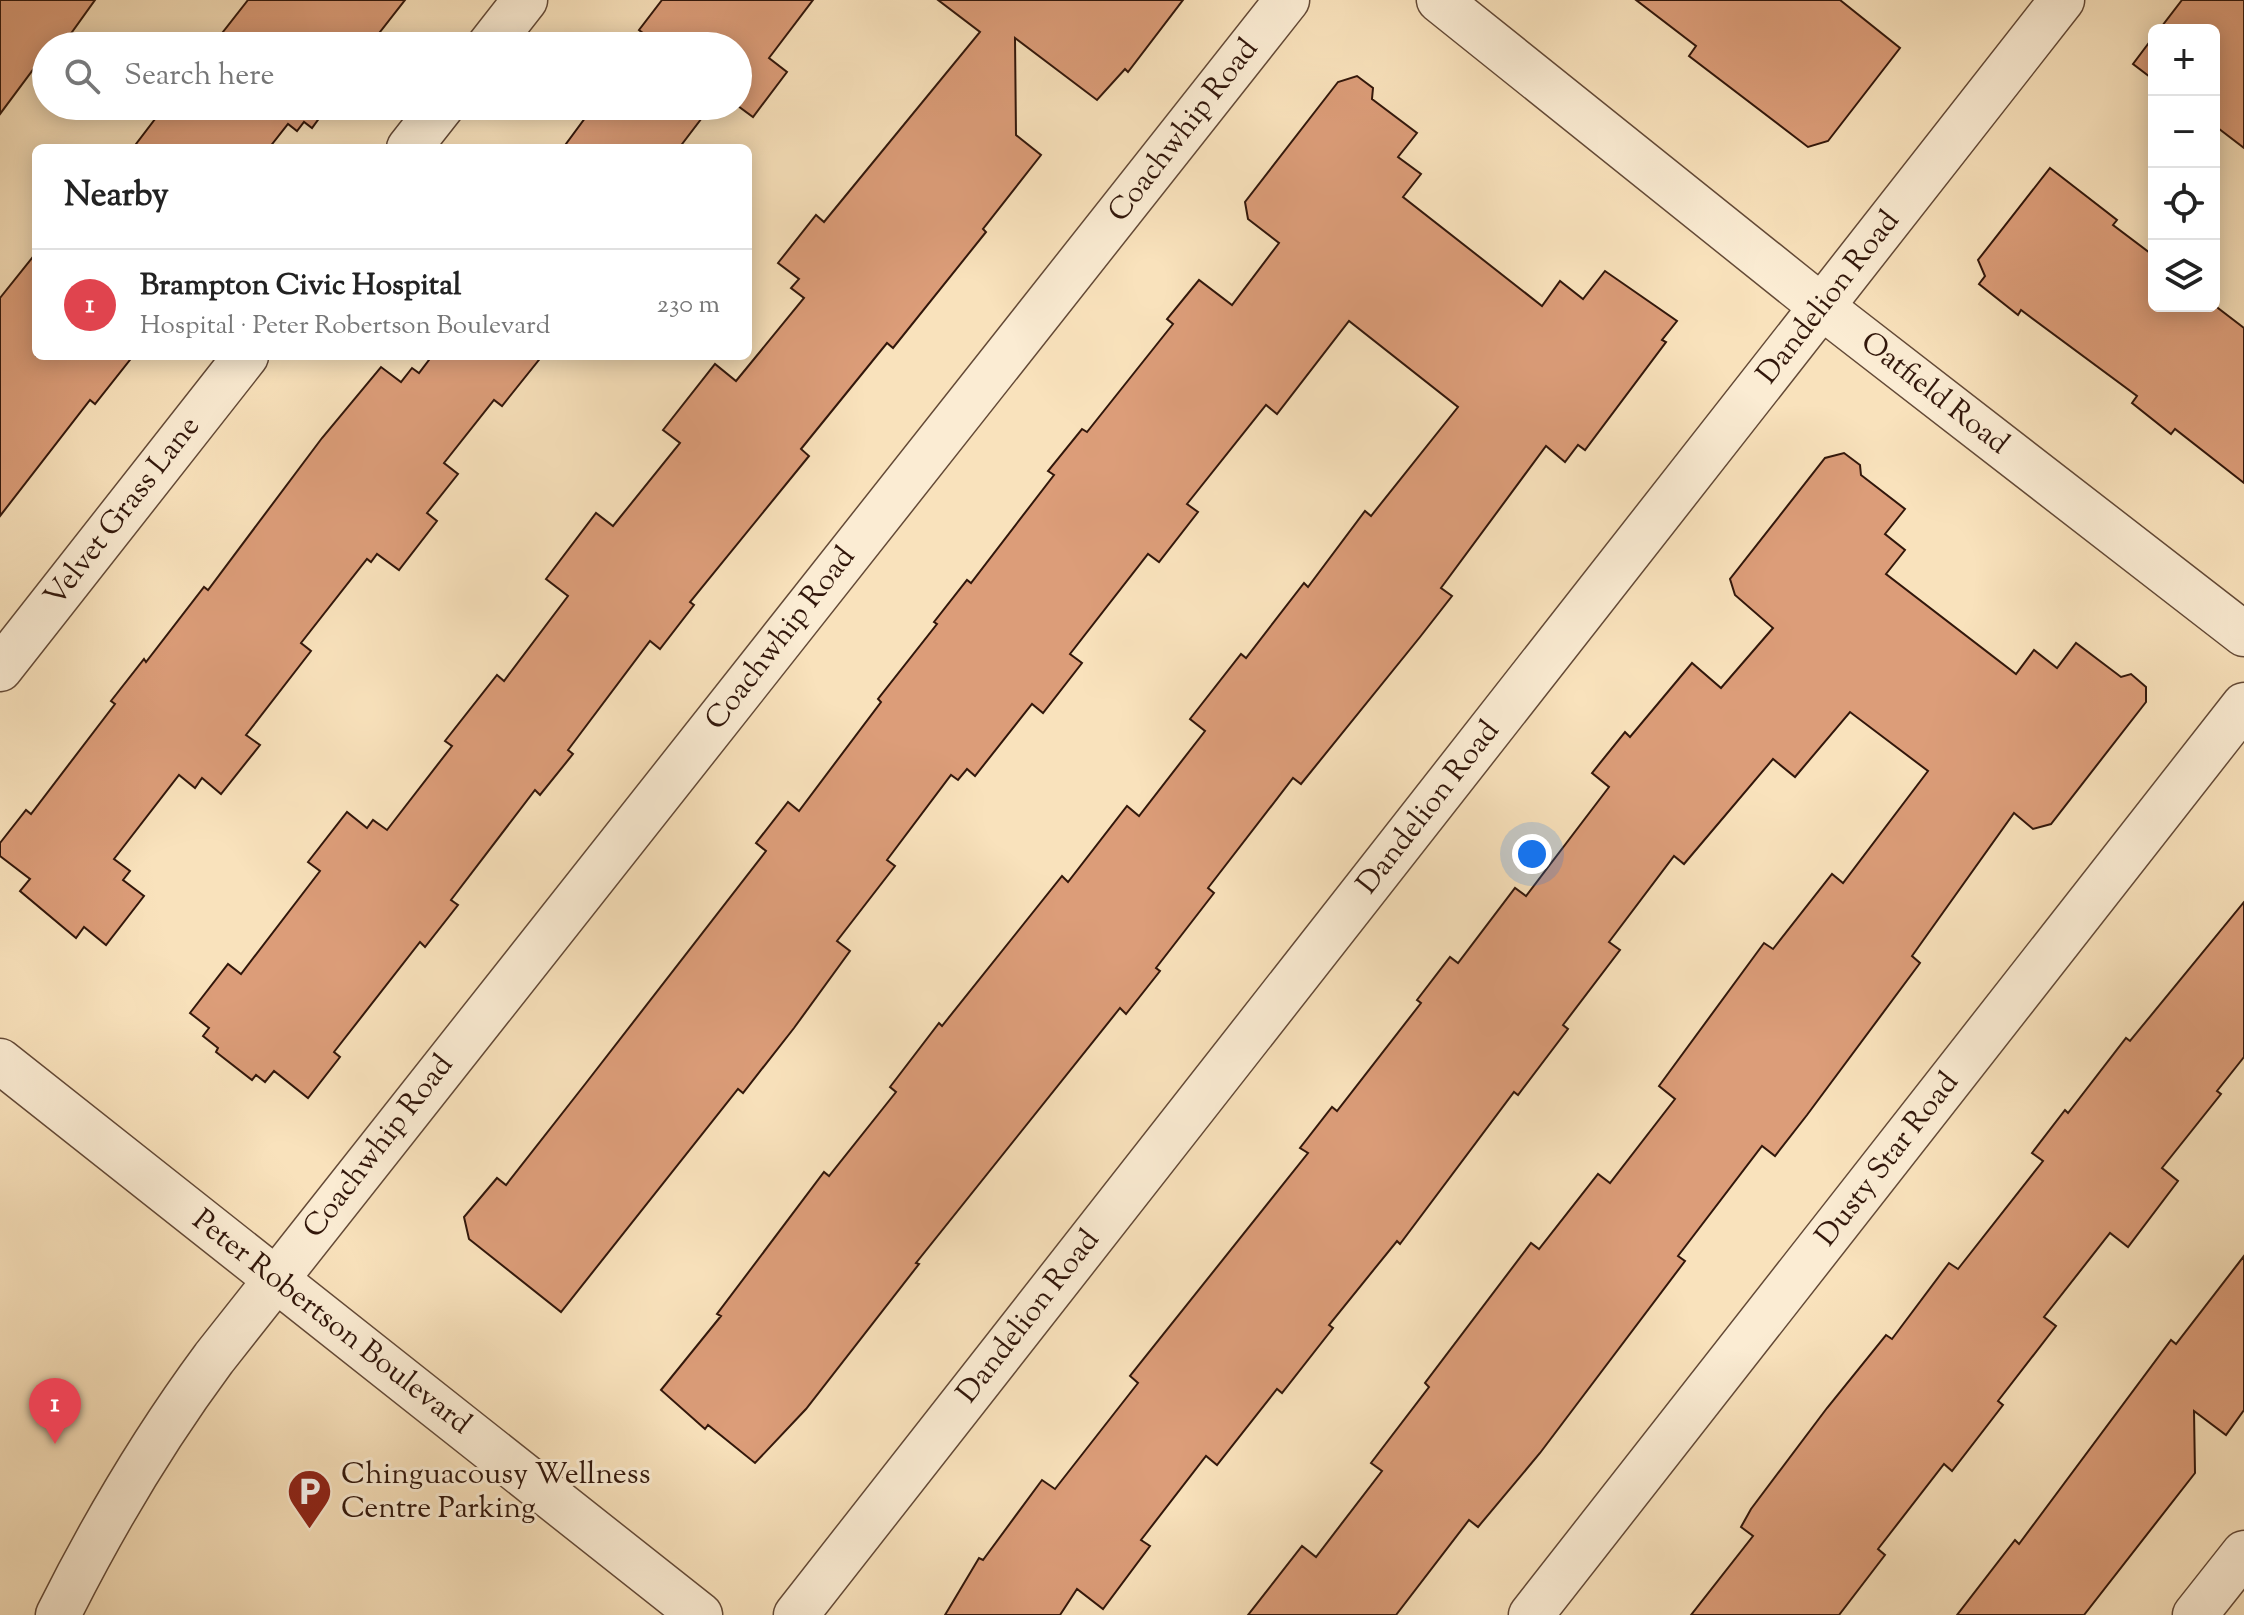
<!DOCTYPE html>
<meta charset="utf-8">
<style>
body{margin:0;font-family:"Sorts Mill Goudy",serif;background:#f6f6f6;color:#222}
.controls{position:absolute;right:24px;top:24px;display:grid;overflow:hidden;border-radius:12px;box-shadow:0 4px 20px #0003}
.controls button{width:72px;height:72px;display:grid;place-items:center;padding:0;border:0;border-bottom:2px solid #e0e0e0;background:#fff;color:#222;font:40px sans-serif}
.you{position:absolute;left:1532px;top:854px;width:28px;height:28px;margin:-20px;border:6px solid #fff;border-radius:50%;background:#1a73e8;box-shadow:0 0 0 12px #1a73e833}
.badge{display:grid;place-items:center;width:52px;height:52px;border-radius:50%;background:#111827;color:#fff;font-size:26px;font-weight:700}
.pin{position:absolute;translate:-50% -66px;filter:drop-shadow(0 2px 4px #0008)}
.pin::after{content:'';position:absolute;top:42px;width:28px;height:24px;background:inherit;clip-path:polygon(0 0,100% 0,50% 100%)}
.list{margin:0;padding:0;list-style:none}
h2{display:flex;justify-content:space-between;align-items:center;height:104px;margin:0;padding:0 32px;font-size:34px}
h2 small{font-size:26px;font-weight:400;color:#767676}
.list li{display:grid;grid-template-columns:52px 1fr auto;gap:24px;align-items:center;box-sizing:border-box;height:112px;padding:0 32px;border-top:2px solid #e0e0e0}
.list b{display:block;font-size:30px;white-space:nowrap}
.list p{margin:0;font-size:26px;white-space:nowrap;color:#767676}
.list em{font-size:26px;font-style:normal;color:#767676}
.icon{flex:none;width:44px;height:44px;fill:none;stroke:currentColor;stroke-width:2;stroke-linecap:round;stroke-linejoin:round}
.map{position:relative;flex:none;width:2244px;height:1615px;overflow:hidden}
.search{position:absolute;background:#fff;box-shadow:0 4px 20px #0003;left:32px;top:32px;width:720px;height:88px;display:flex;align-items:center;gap:20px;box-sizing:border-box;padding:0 28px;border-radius:44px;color:#767676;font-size:30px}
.panel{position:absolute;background:#fff;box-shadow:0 4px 20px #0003;left:32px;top:144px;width:720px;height:216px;border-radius:12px}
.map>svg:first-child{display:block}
</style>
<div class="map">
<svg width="2244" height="1615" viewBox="0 0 2244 1615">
<rect width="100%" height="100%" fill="#f9e2bc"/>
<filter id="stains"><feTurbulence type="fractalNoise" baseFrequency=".0025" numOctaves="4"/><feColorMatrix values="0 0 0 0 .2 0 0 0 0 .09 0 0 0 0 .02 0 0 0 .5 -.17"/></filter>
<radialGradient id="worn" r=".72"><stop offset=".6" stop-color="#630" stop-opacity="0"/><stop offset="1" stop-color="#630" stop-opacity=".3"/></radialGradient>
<!-- building -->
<g fill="#dc9d79" stroke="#32170b" stroke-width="2">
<polygon points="0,0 95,0 62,46 46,46 46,66 38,63 0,114"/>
<polygon points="248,0 405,0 369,46 212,46"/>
<polygon points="662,0 813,0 769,58 787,72 753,117 738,106 738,46 660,46 639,30"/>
<polygon points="938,0 1183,0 1128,72 1125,69 1097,100 1015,38 1016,135 1041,155 983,229 986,232 893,348 887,343 801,449 809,456 690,602 694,605 660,649 650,641 568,750 573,754 540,795 535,790 451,900 458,905 425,947 420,942 334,1052 340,1057 308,1098 274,1071 265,1082 256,1075 252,1080 216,1052 218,1048 203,1036 209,1028 190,1013 228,964 241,974 320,871 308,862 347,812 367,828 373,820 387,830 452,746 445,741 497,675 504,681 568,596 546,579 596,513 613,526 680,443 663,430 715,364 736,381 804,298 791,288 799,279 778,263 816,215 824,222 980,32"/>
<polygon points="1636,0 1840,0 1900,48 1828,141 1808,147 1689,56 1696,46"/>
<polygon points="2182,0 2244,0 2244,148 2214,125 2214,30 2159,30"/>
<polygon points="2154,36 2154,80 2133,64"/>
<polygon points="1357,76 1373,88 1372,99 1417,133 1398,157 1421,174 1403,197 1542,306 1560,281 1583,299 1605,271 1677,321 1662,340 1666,342 1585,450 1578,445 1565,462 1546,446 1441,588 1452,596 1420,637 1301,784 1293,778 1208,888 1214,893 1156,968 1160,971 1126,1014 1120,1008 916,1263 919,1264 806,1409 755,1463 708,1425 705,1429 661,1390 721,1316 717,1314 824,1172 829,1176 896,1092 890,1087 939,1023 942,1026 1062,876 1068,882 1127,806 1139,816 1205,731 1190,719 1241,654 1246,658 1304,583 1308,587 1365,511 1371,516 1458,407 1349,321 1277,414 1266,405 1187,504 1198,512 1159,562 1148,554 1070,654 1082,663 1043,713 1032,704 975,776 967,769 958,780 951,775 887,860 895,866 837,941 850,951 794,1028 743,1093 738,1089 561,1312 469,1239 464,1217 497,1178 506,1185 586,1083 766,851 756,843 788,802 799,811 881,702 878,699 937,624 934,622 967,580 971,583 1054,475 1048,471 1082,429 1087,432 1173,324 1167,319 1199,280 1232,305 1279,243 1248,219 1245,202 1338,82"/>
<polygon points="165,106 328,106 312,128 304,122 297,131 288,124 269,148 133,148"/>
<polygon points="594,106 711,106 679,148 563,148"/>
<polygon points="2050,168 2117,220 2113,225 2154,256 2154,306 2214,305 2244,328 2244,483 2175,429 2171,434 2132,403 2137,396 2021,310 2018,315 1979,284 1985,276 1978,260"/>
<polygon points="36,253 36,356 133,356 95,404 90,400 0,516 0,298"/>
<polygon points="432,356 542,356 502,406 494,400 444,463 458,474 427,513 437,521 399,570 377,554 371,562 367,559 301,643 311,651 246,735 260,745 221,794 202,778 195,788 179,775 114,859 130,871 123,880 144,896 106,945 84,927 76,938 20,891 30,879 0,856 0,843 26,810 31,814 115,704 111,701 144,659 146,662 204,587 208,590 322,438 381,367 401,382 412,368 419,373"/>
<polygon points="1844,453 1860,465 1861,475 1905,509 1885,534 1905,550 1886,574 2016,674 2034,650 2057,668 2076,643 2121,677 2131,674 2146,687 2146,702 2051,824 2033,829 2014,813 1912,956 1920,963 1807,1115 1775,1156 1762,1146 1678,1256 1685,1261 1540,1453 1478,1527 1469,1520 1396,1615 1248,1615 1302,1546 1316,1557 1382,1471 1371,1463 1429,1387 1425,1383 1531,1243 1539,1249 1598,1174 1610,1183 1675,1099 1659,1086 1764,943 1773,949 1832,874 1843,883 1928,771 1850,712 1795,777 1773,759 1684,864 1674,856 1609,942 1620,950 1563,1025 1568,1029 1518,1095 1514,1092 1400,1244 1397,1241 1329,1325 1333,1328 1282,1393 1277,1389 1217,1465 1206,1456 1141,1540 1150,1546 1103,1609 1077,1589 1060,1615 945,1615 979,1558 983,1560 1042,1480 1055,1489 1138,1383 1130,1376 1308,1153 1300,1148 1332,1107 1337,1111 1421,1003 1417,1000 1450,957 1458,963 1515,888 1526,896 1609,787 1592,773 1625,732 1630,737 1692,663 1721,688 1773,628 1735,595 1730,579 1825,458"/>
<polygon points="2244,902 2244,1057 2217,1091 2221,1094 2162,1168 2178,1181 2128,1247 2110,1233 2044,1317 2056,1326 1998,1401 2003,1405 1952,1471 1944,1464 1878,1549 1885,1555 1839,1615 1691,1615 1753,1536 1741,1527 1751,1509 1827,1408 1886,1335 1892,1339 1949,1263 1958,1269 2043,1161 2032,1153 2065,1110 2068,1113 2126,1038 2130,1041"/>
<polygon points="2244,1256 2244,1410 2226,1435 2194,1411 2195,1473 2084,1615 1957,1615 2015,1540 2019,1544 2171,1340 2176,1344"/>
</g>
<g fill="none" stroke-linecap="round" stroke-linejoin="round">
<defs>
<g id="minor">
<polyline points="1439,0 1822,307 2244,634"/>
<polyline points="489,46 525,0"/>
<polyline points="409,148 442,106"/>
<polyline points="0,669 246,356"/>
<polyline points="0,1061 700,1615"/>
<path d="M58,1615C103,1525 154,1439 214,1358L1287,0"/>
<polyline points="796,1615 2062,0"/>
<polyline points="1531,1615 2244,705"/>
<polyline points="2195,1615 2244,1553"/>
</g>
</defs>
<!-- minor casing -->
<use href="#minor" stroke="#644a37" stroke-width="47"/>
<!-- minor -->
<use href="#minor" stroke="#fbecd3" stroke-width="44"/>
</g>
<!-- icons -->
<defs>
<symbol id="parking-pin" viewBox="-11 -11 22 30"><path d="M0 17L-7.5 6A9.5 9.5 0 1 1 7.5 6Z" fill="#8f2418" stroke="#fbecd3"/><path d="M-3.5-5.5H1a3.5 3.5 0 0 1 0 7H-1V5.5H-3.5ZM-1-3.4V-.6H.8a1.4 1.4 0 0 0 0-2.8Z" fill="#fff"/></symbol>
</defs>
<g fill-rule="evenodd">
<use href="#parking-pin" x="284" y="1466" width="51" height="69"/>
</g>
<g text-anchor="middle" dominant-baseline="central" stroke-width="6" stroke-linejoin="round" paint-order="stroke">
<!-- street labels -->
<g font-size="30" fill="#32170b" stroke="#fbecd3">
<text transform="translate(1184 131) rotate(-52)">Coachwhip Road</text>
<text transform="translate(1829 298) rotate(-52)">Dandelion Road</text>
<text transform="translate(1934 394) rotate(38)">Oatfield Road</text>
<text transform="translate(123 512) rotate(-52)">Velvet Grass Lane</text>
<text transform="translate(781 639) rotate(-52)">Coachwhip Road</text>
<text transform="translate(1429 808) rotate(-52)">Dandelion Road</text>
<text transform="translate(379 1147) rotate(-52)">Coachwhip Road</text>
<text transform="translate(1888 1160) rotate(-52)">Dusty Star Road</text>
<text transform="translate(1029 1317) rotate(-52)">Dandelion Road</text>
<text transform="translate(331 1323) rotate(38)">Peter Robertson Boulevard</text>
</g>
<!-- poi labels -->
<g font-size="30" fill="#32170b" stroke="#fbecd3" text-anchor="start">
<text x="341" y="1475">Chinguacousy Wellness<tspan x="341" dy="34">Centre Parking</tspan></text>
</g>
</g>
<rect width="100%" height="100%" filter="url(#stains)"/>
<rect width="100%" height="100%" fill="url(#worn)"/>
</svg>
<div class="controls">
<button>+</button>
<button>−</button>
<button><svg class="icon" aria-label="locate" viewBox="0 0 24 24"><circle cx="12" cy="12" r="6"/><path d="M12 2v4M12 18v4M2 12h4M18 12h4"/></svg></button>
<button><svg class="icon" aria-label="layers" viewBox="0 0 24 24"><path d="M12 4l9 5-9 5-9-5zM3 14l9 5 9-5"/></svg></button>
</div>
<div class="you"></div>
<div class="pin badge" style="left:55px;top:1444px;background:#e0444e">1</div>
<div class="search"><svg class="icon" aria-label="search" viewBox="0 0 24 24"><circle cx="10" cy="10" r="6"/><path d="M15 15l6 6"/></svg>Search here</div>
<section class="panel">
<h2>Nearby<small></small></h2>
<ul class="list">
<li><span class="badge" style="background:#e0444e">1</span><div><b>Brampton Civic Hospital</b><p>Hospital · Peter Robertson Boulevard</p></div><em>230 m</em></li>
</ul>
</section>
</div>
